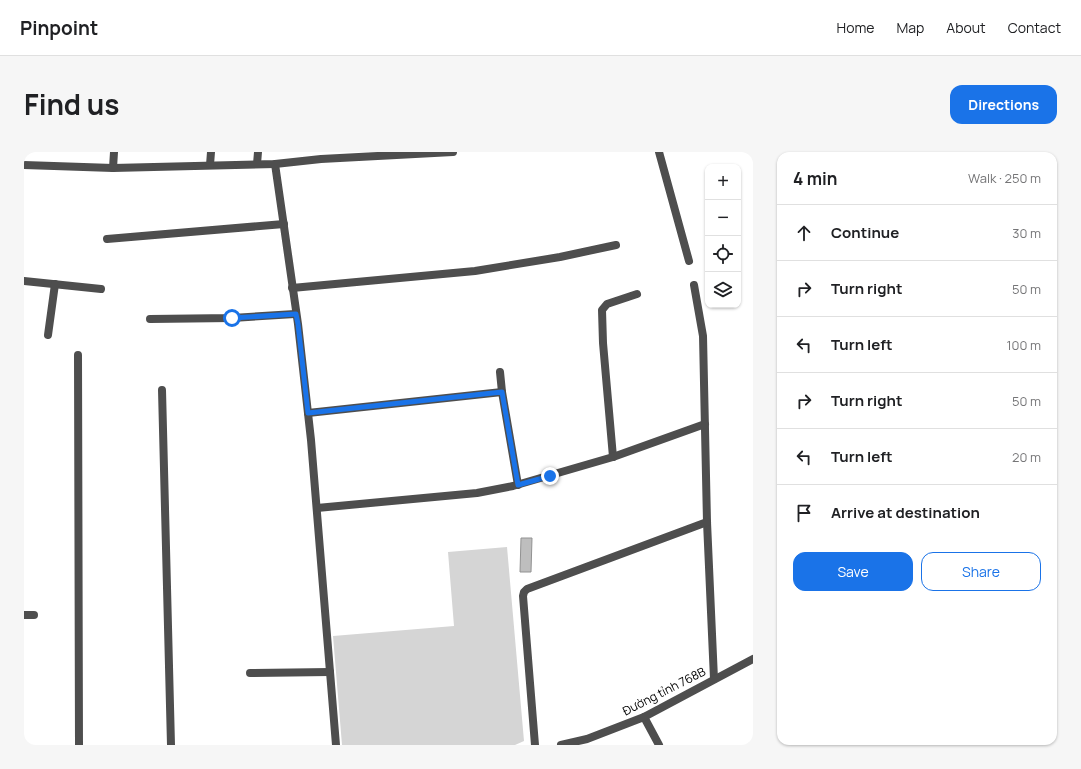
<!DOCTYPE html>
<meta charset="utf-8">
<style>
body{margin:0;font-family:Manrope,sans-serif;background:#f6f6f6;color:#202124}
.controls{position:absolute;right:12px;top:12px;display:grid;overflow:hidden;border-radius:8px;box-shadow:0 1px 3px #0004}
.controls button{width:36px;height:36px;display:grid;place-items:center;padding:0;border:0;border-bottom:1px solid #e0e0e0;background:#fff;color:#202124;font:20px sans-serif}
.stop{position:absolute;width:12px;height:12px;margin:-9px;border:3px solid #1a73e8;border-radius:50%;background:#fff}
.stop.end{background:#1a73e8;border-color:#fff;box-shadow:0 1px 4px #0008}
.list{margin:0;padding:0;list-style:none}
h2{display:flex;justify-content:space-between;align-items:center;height:52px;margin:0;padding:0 16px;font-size:17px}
h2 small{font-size:13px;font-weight:400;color:#757577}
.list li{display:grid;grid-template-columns:26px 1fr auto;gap:12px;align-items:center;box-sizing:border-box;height:56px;padding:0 16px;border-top:1px solid #e0e0e0}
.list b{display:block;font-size:15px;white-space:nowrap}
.list em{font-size:13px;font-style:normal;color:#757577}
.actions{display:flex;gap:8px;padding:12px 16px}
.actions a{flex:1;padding:9px 0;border:1px solid #1a73e8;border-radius:12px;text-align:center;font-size:14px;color:#1a73e8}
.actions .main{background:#1a73e8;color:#fff}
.icon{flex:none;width:22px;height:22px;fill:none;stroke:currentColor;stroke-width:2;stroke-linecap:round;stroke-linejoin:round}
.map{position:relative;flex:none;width:729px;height:593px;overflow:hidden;border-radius:12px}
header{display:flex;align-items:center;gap:24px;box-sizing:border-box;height:56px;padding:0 20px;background:#fff;border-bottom:1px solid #e0e0e0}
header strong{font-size:19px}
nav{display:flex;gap:22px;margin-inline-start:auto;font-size:14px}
.intro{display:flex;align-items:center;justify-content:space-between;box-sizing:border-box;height:96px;padding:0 24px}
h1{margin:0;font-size:28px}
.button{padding:10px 18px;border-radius:12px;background:#1a73e8;color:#fff;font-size:14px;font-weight:700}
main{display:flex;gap:24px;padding:0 24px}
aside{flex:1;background:#fff;border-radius:12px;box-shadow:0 1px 3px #0004}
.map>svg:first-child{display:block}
</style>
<header>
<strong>Pinpoint</strong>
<nav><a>Home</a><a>Map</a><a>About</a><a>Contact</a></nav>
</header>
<div class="intro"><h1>Find us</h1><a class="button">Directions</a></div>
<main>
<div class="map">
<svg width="729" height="593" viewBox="0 0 729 593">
<rect width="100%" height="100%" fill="#fff"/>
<!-- green -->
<polygon fill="#d5d5d5" points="483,395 500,589 491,593 318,593 309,484 430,474 424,400"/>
<!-- building -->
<polygon fill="#bebebe" stroke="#929292" points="497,386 508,386 507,420 496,420"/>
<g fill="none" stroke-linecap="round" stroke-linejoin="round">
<!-- minor -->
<g stroke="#4e4e4e" stroke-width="8">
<polyline points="635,0 665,109"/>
<polyline points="233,12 234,0"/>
<polyline points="251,12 274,172 287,288 312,593"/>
<polyline points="0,13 89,16 251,12 297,7 429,0"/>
<polyline points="186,13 187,0"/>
<polyline points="89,16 90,0"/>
<polyline points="83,87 260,72"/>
<polyline points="0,129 77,137"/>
<polyline points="670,133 679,184 683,370 690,527"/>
<polyline points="268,136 451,119 536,105 592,93"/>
<polyline points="126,167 208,166 271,162"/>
<polyline points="24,183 31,132"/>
<polyline points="54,203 55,593"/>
<polyline points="476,220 478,240 494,333"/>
<polyline points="138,238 147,593"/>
<polyline points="284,261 478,240"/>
<polyline points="589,305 579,191 578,158 583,152 613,142"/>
<polyline points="293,356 453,341 489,334 589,305 681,272"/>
<polyline points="0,463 10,463"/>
<polyline points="226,521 306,520"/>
<polyline points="620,565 635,593"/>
<polyline points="511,593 499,444 500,440 503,437 683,370"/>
</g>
<!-- tertiary -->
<polyline stroke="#4e4e4e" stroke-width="8" points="537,593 563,587 620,565 729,507"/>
</g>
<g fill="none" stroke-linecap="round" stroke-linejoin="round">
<!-- route -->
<polyline stroke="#1a73e8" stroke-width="5" points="208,166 272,162 274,172 284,261 478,240 494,333 526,324"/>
</g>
<g text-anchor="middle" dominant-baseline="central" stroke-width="4" stroke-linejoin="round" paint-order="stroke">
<!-- street labels -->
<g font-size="12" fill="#000" stroke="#fff">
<text transform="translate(640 539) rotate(-27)">Đường tỉnh 768B</text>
</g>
</g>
</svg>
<div class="controls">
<button>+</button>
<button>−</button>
<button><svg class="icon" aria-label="locate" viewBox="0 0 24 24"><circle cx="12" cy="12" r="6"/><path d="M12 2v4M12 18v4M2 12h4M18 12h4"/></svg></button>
<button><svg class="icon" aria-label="layers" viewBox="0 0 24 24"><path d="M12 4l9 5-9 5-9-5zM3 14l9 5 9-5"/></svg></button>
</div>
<div class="stop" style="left:208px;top:166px"></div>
<div class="stop end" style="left:526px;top:324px"></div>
</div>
<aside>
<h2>4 min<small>Walk · 250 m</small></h2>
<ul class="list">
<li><svg class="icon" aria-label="ahead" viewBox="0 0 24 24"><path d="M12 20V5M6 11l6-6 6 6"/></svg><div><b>Continue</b></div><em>30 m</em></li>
<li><svg class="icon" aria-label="right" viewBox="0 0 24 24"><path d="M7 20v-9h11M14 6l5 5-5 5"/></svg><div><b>Turn right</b></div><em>50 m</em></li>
<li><svg class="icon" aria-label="left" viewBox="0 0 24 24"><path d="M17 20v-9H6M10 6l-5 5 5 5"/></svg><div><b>Turn left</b></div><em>100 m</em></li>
<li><svg class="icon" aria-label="right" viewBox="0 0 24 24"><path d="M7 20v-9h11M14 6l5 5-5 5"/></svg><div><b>Turn right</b></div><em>50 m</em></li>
<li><svg class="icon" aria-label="left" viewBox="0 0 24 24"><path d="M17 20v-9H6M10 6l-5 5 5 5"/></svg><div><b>Turn left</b></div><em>20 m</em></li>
<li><svg class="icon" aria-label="arrive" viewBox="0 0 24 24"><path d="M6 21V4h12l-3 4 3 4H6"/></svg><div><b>Arrive at destination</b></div></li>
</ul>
<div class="actions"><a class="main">Save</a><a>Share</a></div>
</aside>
</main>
